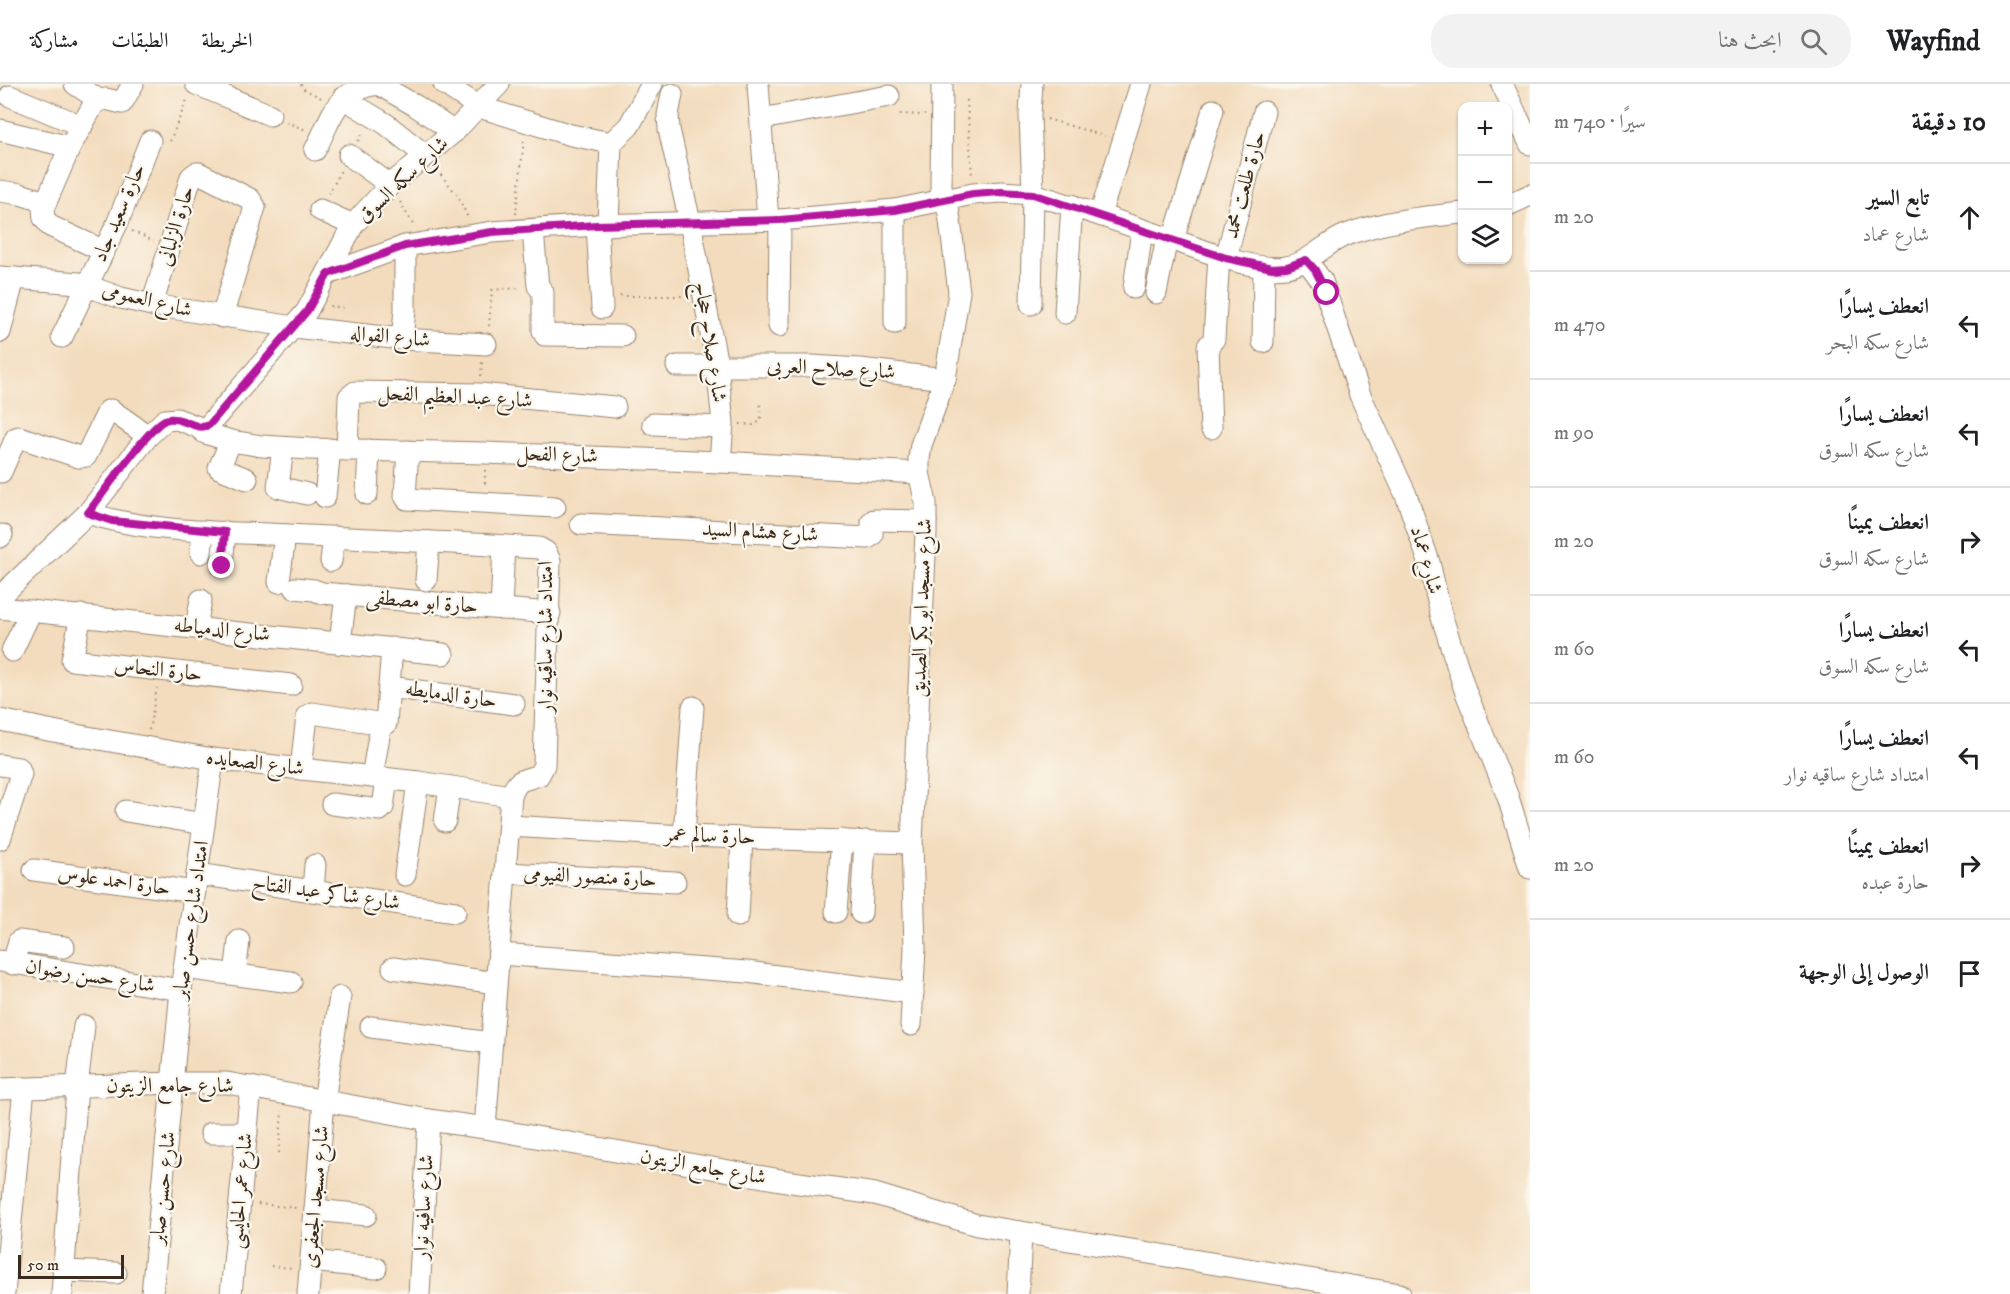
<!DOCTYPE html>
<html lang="ar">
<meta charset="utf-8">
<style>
body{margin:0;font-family:"IM FELL DW Pica",Amiri,serif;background:#f2f2f2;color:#202124;direction:rtl}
.controls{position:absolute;right:18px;top:18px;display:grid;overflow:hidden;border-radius:12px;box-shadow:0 2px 4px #0004}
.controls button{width:54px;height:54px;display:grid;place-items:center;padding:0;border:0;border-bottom:2px solid #e0e0e0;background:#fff;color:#202124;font:30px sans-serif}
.scale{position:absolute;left:18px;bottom:15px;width:106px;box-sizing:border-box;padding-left:6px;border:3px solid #3b2a1e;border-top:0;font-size:16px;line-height:21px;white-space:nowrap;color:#3b2a1e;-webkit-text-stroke:4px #fbf7ec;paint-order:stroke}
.stop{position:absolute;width:18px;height:18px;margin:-14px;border:4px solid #b5179e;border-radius:50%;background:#fff}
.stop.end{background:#b5179e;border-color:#fff;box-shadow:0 2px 6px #0008}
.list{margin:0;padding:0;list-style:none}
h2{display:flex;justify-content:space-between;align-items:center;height:78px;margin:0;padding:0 24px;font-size:26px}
h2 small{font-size:20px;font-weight:400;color:#757577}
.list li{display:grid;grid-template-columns:39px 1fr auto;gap:18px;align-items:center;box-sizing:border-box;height:108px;padding:0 24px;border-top:2px solid #e0e0e0}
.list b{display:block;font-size:22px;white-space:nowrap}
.list p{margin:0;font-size:20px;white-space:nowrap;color:#757577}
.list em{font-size:20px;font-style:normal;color:#757577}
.icon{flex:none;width:33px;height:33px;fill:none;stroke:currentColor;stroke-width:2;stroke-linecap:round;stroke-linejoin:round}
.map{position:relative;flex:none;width:1530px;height:1210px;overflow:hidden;direction:ltr}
header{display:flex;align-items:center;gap:36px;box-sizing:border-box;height:84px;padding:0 30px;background:#fff;border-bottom:2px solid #e0e0e0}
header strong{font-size:28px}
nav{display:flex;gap:33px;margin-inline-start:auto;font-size:21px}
.search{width:420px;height:54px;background:#f2f2f2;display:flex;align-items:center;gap:15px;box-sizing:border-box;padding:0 21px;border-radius:24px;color:#757577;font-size:22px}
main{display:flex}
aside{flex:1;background:#fff}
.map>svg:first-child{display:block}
</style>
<header>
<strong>Wayfind</strong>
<div class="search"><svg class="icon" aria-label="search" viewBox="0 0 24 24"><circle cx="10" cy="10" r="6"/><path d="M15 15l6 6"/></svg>ابحث هنا</div>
<nav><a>الخريطة</a><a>الطبقات</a><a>مشاركة</a></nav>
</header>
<main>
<aside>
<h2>10 دقيقة<small>سيرًا · 740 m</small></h2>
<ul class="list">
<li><svg class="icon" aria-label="ahead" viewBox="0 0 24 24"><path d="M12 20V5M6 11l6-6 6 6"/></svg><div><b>تابع السير</b><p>شارع عماد</p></div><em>20 m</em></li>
<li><svg class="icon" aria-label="left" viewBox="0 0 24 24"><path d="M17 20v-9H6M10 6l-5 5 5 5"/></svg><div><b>انعطف يسارًا</b><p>شارع سكه البحر</p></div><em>470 m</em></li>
<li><svg class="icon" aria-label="left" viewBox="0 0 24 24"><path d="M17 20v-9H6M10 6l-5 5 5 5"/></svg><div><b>انعطف يسارًا</b><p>شارع سكه السوق</p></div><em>90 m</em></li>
<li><svg class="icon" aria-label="right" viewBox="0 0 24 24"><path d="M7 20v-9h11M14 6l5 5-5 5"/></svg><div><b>انعطف يمينًا</b><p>شارع سكه السوق</p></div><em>20 m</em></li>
<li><svg class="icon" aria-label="left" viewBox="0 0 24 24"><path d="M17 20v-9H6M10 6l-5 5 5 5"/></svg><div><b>انعطف يسارًا</b><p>شارع سكه السوق</p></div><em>60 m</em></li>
<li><svg class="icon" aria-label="left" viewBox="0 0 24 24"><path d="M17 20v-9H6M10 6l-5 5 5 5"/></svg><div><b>انعطف يسارًا</b><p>امتداد شارع ساقيه نوار</p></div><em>60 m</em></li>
<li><svg class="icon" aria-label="right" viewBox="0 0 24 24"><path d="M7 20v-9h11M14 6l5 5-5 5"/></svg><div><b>انعطف يمينًا</b><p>حارة عبده</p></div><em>20 m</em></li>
<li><svg class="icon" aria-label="arrive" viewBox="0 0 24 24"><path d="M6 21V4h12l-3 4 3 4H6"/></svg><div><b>الوصول إلى الوجهة</b></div></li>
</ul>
</aside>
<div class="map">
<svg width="1530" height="1210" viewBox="0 0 1530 1210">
<rect width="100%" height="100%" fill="#fbf7ec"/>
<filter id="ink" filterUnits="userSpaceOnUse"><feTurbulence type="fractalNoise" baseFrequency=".0167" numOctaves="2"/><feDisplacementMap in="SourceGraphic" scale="12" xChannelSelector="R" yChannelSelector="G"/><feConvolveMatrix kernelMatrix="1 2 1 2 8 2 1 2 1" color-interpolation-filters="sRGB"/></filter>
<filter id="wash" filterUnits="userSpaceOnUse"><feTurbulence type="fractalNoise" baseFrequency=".008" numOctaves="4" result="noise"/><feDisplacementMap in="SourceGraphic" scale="24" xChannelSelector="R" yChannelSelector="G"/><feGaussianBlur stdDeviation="1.35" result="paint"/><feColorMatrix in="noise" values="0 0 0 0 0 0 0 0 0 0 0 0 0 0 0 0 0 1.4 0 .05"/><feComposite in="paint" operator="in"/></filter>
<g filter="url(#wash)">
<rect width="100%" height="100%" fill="#f3dcbd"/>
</g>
<g filter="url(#ink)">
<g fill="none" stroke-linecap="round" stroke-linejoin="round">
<defs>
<g id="minor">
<polyline points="75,0 99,16"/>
<polyline points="196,0 270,31"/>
<polyline points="444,0 479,23 571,51 611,59"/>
<polyline points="758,0 768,136"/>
<polyline points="1502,0 1530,60"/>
<polyline points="672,10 668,31 669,45 690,138 717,281 723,339 720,378"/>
<polyline points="10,12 82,42"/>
<polyline points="343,14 386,40 426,72"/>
<polyline points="761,35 889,12"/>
<polyline points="0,46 70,63"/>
<path d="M315,66C333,33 334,6 378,0L416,22L454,48"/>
<polyline points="349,71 390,101"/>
<polyline points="0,107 20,110 46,118"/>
<polyline points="1508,121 1530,111"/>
<polyline points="320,126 353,141"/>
<polyline points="1100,131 1141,0"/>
<polyline points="597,141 602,224"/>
<polyline points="608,141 611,59 629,42 652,0"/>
<polyline points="533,147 538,202 543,208 543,247 545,251 623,252"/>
<polyline points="1173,156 1213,26"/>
<polyline points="104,167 50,142 44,134 43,125 70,63 95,18 106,15 122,19 133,0"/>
<polyline points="1226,174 1264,28"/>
<polyline points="1306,176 1322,197 1360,311 1406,411 1429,478 1441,530 1465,606 1508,713 1530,784"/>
<path d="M328,190L405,162L492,148L597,141L780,136L895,126L973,110L1001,108L1033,110C1081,124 1128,141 1176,157C1206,167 1255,188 1286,183C1309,180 1325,159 1346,151C1383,137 1423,133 1462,129"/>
<polyline points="0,193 79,199 121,214 152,221 294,243 402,255 486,260"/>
<polyline points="1134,204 1142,146"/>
<polyline points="1156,209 1167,154"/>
<polyline points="1031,220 1033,110 1030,30 1032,0"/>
<polyline points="152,221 191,93 196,89 199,89 250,115 255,123 222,233"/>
<polyline points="1065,229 1072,121"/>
<polyline points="895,239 895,126"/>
<polyline points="779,242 780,136"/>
<polyline points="0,248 14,194"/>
<polyline points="62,253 117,140 150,57"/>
<polyline points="402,255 405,226 405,162"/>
<polyline points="1263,258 1264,183"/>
<polyline points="677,282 812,282 860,285 945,295"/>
<polyline points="653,340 722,343"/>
<polyline points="198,343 205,349 231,357 262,362 310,365 485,369 720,378 919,389"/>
<polyline points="1211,344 1208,262 1214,255 1219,172"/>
<polyline points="231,357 219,384 247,395"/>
<polyline points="283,364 278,403 307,410"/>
<polyline points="347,366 349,313 355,308 480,310 615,323"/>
<polyline points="408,367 405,412 407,415 555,423"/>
<polyline points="1,388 16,354 19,353 79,373 86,372 108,327 111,326 148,352"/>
<polyline points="367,410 369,366"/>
<polyline points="325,413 330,365"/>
<path d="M88,429C142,447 212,448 269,450C359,455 449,458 539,464L546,468L550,477L544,681L539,691C523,697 518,693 511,712L485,1044"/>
<polyline points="581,440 868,454 872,451 872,438 874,436 926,437"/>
<polyline points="0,453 2,451"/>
<polyline points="201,469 203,447"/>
<polyline points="331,477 334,453"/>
<polyline points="222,482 225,448"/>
<polyline points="426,496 429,458"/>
<polyline points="279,498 285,451"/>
<polyline points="295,504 314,506 322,509 550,529"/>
<polyline points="0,513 88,429 148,352 165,336 177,335 198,343 204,344 209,341 307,227 353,141 390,101 454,48 499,0"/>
<polyline points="0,524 443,570"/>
<polyline points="501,525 504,462"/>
<polyline points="81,531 72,576 291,601"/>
<polyline points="196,543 201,516"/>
<polyline points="340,559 346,511"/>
<polyline points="12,567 31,527"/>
<polyline points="389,603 514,620"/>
<polyline points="0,636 53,647 213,675 418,698 511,712"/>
<polyline points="386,640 392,564"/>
<polyline points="0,681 19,684 21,690 0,755"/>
<polyline points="301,685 307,632 312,629 377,639 380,646 372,693"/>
<polyline points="332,720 380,726 383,723 387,695"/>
<polyline points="126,727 204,740"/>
<polyline points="445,737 450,703"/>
<polyline points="509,742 684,752 912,759"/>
<polyline points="684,752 693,623"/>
<polyline points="34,786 195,808"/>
<polyline points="506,789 675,798"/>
<polyline points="197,790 455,828"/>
<polyline points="405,791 418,698"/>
<polyline points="313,807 315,781"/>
<polyline points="836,828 842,756"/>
<polyline points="861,829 865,757"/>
<polyline points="738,832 742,754"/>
<polyline points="499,870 747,888 913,909"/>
<polyline points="0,877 181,906"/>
<polyline points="13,880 19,857 64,863"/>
<polyline points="184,884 291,898"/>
<polyline points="393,884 496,899"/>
<polyline points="235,890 239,857"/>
<polyline points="911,941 915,864 912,759 926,449 926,419 919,389 919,375 921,361 945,295 959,208 949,129 941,106 942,0"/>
<polyline points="371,943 491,959"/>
<polyline points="0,1005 173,999 227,999 429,1036 485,1044 792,1098 875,1110 977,1141 1400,1210"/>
<polyline points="211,1049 247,1049"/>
<polyline points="315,1126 366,1131"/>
<polyline points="311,1177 376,1184"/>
<polyline points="63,1187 116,1189"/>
<polyline points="4,1210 24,1004"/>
<polyline points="62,1210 77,1003 84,942"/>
<polyline points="152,1210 181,906 213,675"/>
<polyline points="231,1210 251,1003"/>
<polyline points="308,1210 324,1017 340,913"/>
<polyline points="419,1210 429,1036"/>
<polyline points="1018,1210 1021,1149"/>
</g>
</defs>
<!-- minor casing -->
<use href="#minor" stroke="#97836e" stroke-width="23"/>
<!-- path -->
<g stroke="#97836e" stroke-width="2" stroke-dasharray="1.5 4.5" stroke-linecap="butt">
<polyline points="301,0 302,4 323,15"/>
<polyline points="967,16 972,92"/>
<polyline points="900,30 925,31"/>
<polyline points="1047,35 1105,52"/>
<polyline points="286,38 306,46"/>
<polyline points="170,57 187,16"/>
<polyline points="358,57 364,47"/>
<polyline points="437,86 458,112 468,134"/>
<polyline points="329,110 341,86"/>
<polyline points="400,118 415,144"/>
<polyline points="516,130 524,55"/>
<polyline points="132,147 154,157"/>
<polyline points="620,212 686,212"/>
<polyline points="330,222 345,224"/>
<polyline points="489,242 492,206 519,204"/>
<polyline points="481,292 482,277"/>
<polyline points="740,340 753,341 759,338 761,333 760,317"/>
<polyline points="485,386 485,401"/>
<polyline points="149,646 157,604"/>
<polyline points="279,1069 282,1027"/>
<polyline points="258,1120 297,1124"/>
<polyline points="271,1182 292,1184"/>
</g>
<!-- minor -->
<use href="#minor" stroke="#fff" stroke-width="21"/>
</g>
</g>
<g fill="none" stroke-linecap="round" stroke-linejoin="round" filter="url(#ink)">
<!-- route -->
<path stroke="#b5179e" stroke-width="8" d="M222,482L225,448L112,437L88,429C101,412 149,343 165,336C181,330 195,348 209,341L307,227L328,190L405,162L492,148L597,141L780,136L895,126L973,110L1001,108L1033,110L1226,174L1272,184L1287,183L1306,176L1315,186L1327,209"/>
</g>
<g text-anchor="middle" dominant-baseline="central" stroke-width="4.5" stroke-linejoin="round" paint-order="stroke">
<!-- street labels -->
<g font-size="21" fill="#3b2a1e" stroke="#fbf7ec">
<text transform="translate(403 96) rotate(-43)">شارع سكه السوق</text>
<text transform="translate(1245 101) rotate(-75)">حارة طلعت محمد</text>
<text transform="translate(119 129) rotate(-67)">حارة سعيد جاد</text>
<text transform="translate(176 142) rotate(-73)">حارة الزلبانى</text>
<text transform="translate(147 216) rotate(14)">شارع العمومى</text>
<text transform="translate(390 253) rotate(5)">شارع الفواله</text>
<text transform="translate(710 258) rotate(81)">شارع صلاح حجاج</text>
<text transform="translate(831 285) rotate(3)">شارع صلاح العربى</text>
<text transform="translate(455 313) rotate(3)">شارع عبد العظيم الفحل</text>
<text transform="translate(557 371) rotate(2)">شارع الفحل</text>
<text transform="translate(760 448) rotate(3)">شارع هشام السيد</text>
<text transform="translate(1426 476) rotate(74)">شارع عماد</text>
<text transform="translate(422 518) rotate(5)">حارة ابو مصطفى</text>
<text transform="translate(922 524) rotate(-88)">شارع مسجد ابو بكر الصديق</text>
<text transform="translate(222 546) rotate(6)">شارع الدمياطه</text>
<text transform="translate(546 553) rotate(-90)">امتداد شارع ساقيه نوار</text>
<text transform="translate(158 586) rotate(6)">حارة النحاس</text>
<text transform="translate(451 611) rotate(8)">حارة الدمايطه</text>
<text transform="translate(255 679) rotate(7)">شارع الصعايده</text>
<text transform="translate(710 752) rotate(2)">حارة سالم عمر</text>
<text transform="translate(590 793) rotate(3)">حارة منصور الفيومى</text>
<text transform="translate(114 797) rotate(8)">حارة احمد علوس</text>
<text transform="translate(326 809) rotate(8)">شارع شاكر عبد الفتاح</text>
<text transform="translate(191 836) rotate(-82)">امتداد شارع حسن صابر</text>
<text transform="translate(90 892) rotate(9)">شارع حسن رضوان</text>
<text x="170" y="1002">شارع جامع الزيتون</text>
<text transform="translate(703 1083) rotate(10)">شارع جامع الزيتون</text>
<text transform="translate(163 1104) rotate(-84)">شارع حسن صابر</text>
<text transform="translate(241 1107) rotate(-85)">شارع عمر الحايسى</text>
<text transform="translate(316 1113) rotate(-85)">شارع مسجد الجعفرى</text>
<text transform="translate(424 1123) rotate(-87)">شارع سافيه نوار</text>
</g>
</g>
</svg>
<div class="controls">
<button>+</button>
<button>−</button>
<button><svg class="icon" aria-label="layers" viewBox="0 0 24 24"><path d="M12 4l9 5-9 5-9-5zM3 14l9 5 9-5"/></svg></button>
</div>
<div class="scale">50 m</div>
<div class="stop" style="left:1327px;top:209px"></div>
<div class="stop end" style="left:222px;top:482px"></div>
</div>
</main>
